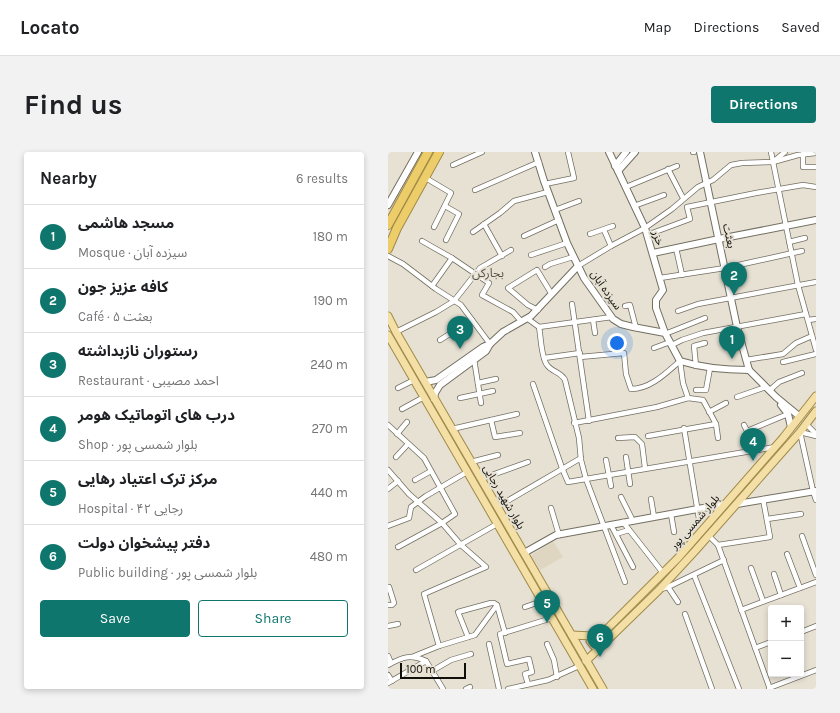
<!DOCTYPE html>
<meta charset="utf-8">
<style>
body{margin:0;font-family:Karla,"Noto Sans Arabic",sans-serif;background:#f2f2f2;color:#202124}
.controls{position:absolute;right:12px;bottom:12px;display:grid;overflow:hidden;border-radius:4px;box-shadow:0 2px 6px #0003}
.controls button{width:36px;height:36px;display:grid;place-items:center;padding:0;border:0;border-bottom:1px solid #e0e0e0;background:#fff;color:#202124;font:20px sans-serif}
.scale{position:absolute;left:12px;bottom:10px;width:66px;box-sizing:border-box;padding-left:4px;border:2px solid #100e09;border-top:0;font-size:11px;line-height:14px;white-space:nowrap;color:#100e09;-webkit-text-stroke:3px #e6e1d3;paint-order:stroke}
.you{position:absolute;left:229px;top:191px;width:14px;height:14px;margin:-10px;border:3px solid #fff;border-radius:50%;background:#1a73e8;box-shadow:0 0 0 6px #1a73e833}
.badge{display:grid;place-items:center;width:26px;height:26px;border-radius:50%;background:#0f766e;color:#fff;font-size:13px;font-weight:700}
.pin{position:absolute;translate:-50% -33px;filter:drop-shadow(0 1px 2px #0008)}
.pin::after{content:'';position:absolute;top:21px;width:14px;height:12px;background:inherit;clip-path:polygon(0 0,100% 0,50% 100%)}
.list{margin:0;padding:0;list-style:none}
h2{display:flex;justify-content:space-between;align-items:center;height:52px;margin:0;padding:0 16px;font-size:17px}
h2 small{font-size:13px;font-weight:400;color:#757577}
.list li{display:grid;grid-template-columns:26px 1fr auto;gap:12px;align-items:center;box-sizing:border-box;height:64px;padding:0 16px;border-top:1px solid #e0e0e0}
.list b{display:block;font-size:15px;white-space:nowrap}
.list p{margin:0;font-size:13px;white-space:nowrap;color:#757577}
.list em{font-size:13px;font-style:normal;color:#757577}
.actions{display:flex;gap:8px;padding:12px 16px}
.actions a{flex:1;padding:9px 0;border:1px solid #0f766e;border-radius:4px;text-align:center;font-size:14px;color:#0f766e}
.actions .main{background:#0f766e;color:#fff}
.map{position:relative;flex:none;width:428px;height:537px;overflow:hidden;border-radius:4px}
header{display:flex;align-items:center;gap:24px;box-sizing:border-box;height:56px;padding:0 20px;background:#fff;border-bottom:1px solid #e0e0e0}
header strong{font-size:19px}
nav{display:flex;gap:22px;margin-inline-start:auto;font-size:14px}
.intro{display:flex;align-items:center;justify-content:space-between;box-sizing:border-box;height:96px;padding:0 24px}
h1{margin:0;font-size:28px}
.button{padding:10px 18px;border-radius:4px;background:#0f766e;color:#fff;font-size:14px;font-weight:700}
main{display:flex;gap:24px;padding:0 24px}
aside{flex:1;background:#fff;border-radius:4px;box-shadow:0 2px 6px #0003}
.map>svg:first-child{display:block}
</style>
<header>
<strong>Locato</strong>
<nav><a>Map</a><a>Directions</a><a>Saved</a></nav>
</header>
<div class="intro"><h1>Find us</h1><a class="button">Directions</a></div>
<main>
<aside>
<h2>Nearby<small>6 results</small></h2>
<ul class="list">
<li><span class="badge">1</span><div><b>مسجد هاشمی</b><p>Mosque · سیزده آبان</p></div><em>180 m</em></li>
<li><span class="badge">2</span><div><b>کافه عزیز جون</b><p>Café · بعثت ۵</p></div><em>190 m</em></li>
<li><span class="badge">3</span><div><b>رستوران نازبداشته</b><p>Restaurant · احمد مصیبی</p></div><em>240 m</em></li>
<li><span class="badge">4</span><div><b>درب های اتوماتیک هومر</b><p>Shop · بلوار شمسی پور</p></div><em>270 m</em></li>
<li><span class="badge">5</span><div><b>مرکز ترک اعتیاد رهایی</b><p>Hospital · رجایی ۴۲</p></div><em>440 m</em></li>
<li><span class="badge">6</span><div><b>دفتر پیشخوان دولت</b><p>Public building · بلوار شمسی پور</p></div><em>480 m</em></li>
</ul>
<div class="actions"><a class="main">Save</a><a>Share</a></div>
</aside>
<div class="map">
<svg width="428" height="537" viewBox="0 0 428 537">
<rect width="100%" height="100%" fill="#e6e1d3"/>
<!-- built -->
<polygon fill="#ded6c0" points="165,389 175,405 152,418 143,405 145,402"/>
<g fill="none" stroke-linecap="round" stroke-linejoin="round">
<defs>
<g id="street">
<polyline points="305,0 306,0"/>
<polyline points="383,0 410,133 428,198"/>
<polyline points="415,2 415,15 428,15"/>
<polyline points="386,9 397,0"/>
<polyline points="65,13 94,0"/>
<polyline points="280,17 295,46"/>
<polyline points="36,25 63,41 46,75"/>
<polyline points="157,32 186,26 180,0"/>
<polyline points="238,35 289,14"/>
<polyline points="87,38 151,10"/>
<polyline points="57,54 71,62 58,88"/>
<polyline points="246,54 276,43"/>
<polyline points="167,58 191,49"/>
<polyline points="96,72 114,104"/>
<polyline points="216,78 223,94"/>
<polyline points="85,80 112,61 126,49 160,40"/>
<polyline points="202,82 225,74"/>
<polyline points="259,83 302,67 299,55 368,41 415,33 428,35"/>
<polyline points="136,84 171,68"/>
<polyline points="34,89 64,106 101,131 94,143 125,160 133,169"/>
<polyline points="401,90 417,86"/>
<polyline points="288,96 294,123"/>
<polyline points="143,103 179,91"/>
<polyline points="0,104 15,112 48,137 73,153 102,192"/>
<polyline points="190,114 223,94 257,76 284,57 310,35 325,28 343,13 354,11 385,10 410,3 428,1"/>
<polyline points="157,115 162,112 185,105"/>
<polyline points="272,126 337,116 414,99"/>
<polyline points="44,134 64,106"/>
<polyline points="184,152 201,269"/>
<polyline points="237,154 242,153 248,176"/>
<polyline points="150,158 140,153 120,136 149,118 163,141"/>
<polyline points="290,159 310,152 428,130"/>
<path d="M140,167L151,175C153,185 153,205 159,213C164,220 173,220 177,228L191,286L193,308L198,327L237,430"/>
<polyline points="205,168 207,181"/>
<polyline points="420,168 428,167"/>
<polyline points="151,175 224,165"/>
<polyline points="8,180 48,160 66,149 92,116 123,98"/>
<polyline points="277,182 317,166"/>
<polyline points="52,188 84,168"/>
<polyline points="284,193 294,188 315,181 418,162"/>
<polyline points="266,196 282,190"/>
<path d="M192,205L236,201L238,222L243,237C263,237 279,220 292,209"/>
<polyline points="156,206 192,201"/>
<polyline points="86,207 93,251"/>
<polyline points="358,208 395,202 408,191 424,184"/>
<polyline points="292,209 295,231 300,246"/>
<polyline points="395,210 428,202"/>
<polyline points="308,214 306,194 317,191"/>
<polyline points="90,231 108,227"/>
<polyline points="145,232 174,316 180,330 387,295"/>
<polyline points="10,236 26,228"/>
<polyline points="308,238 318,238 322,216"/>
<polyline points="382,238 391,230 414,221"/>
<polyline points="349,245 378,235"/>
<polyline points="72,246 105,239"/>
<polyline points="14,257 36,245"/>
<polyline points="321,260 338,251"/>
<polyline points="103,268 107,285 132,281"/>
<polyline points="186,271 269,255 300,246 315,248 328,272 330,286"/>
<polyline points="418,272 428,282"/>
<polyline points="0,273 36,306 67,362 54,371 10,395"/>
<polyline points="356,273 359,279 400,262"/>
<polyline points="296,276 311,367"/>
<polyline points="64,277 129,262"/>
<polyline points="9,282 19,270"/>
<polyline points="260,284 328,272"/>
<polyline points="428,284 412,280 425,339 428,348"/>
<polyline points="230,286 247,285 254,292 257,316"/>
<polyline points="8,305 20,292"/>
<polyline points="238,305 242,332"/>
<polyline points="218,308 223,334"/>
<polyline points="83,310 110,303"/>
<polyline points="0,318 21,342 54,371 73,393 98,415 36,442 51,494 24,505"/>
<polyline points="93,327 140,310"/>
<polyline points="27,328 43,319"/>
<polyline points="0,337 10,329"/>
<polyline points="233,345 245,369"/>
<polyline points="263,347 266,365"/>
<polyline points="109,355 193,306"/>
<polyline points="163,356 171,383"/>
<polyline points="283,362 286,380"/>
<polyline points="379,367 413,362"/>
<polyline points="235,370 275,421"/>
<polyline points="223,373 245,415"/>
<polyline points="0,374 21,366 23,355 38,344 79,320"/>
<polyline points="228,382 241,378"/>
<polyline points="321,384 330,393 382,537"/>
<polyline points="414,384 428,423"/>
<polyline points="330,393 382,385 375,347"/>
<polyline points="399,402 412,436"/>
<polyline points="363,416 375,449"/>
<polyline points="28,418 109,372"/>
<polyline points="386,422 393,443"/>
<polyline points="306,423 351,537"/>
<polyline points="280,435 290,450"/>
<polyline points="273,437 280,435 336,408"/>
<polyline points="0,453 4,453 6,451 1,435"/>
<polyline points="137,455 154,449"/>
<polyline points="353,458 428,430"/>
<polyline points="297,462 324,537"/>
<polyline points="0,474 10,472"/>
<polyline points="413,480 428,474"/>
<polyline points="80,485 70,460 103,451 106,451 109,453 117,481"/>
<polyline points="101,492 111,537"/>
<polyline points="159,492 166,508 169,525"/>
<polyline points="51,494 87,483 109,453"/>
<polyline points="367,496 383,490"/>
<polyline points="0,504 3,511"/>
<path d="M0,513C15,505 22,502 38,509L55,537"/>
<polyline points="44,519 63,508 83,502"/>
<polyline points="0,523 4,529"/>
<polyline points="0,531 38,509"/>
<polyline points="140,532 137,522 144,520 141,507 119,512 112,482 164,466"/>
<polyline points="381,536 428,518"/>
<polyline points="78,537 82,535"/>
<polyline points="120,537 160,528 191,514"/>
</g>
<g id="secondary">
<path d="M147,0L156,29L179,91L196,126L225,167L233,172L245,175L277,181L292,209C315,216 337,218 361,218"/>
<polyline points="221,0 257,76 275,138 268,148 268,156 277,181"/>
<polyline points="312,0 349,175 361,218 388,245 411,264"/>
<polyline points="227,14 238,0"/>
<polyline points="230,19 247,0"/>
<polyline points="0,53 30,0"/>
<polyline points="265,101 331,87 428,68"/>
<polyline points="37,230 48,228 95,195 102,192"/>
<polyline points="46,247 47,241 52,233 98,199 102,192 115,180 143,164 190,114"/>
<polyline points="393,253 400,262 403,275"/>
<polyline points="349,352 428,339"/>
<polyline points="136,401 168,383 337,352"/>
</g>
<g id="primary">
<polyline points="0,164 8,180 215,537"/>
<polyline points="0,183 205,537"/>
<polyline points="184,483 204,484 219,477 290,406 395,286 428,244"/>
<polyline points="204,484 202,489 206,494 214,494"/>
<polyline points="198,509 271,438 307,399 412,280 428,259"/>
</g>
<g id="highway">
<polyline points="0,73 40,0"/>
<polyline points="0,97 9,76 51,0"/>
</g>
</defs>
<!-- street casing -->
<use href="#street" stroke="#736f62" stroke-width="6"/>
<!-- secondary casing -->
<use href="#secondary" stroke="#736f62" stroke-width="8"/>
<!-- primary casing -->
<use href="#primary" stroke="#a08a48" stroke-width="9"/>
<!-- highway casing -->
<use href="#highway" stroke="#a08a48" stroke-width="10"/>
<!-- street -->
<use href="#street" stroke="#fff" stroke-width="4.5"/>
<!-- secondary -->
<use href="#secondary" stroke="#fff" stroke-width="6"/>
<!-- primary -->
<use href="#primary" stroke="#f4e0a6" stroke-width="7"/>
<!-- highway -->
<use href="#highway" stroke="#edcc6a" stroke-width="8"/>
</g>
<g text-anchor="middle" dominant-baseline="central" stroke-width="4" stroke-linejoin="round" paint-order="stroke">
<!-- street labels -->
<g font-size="11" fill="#100e09" stroke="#e6e1d3">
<text transform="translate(341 84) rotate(78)">بعثت</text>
<text transform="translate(270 86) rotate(72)">خزر</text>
<text transform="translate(218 138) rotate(55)">سیزده آبان</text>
<text transform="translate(116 345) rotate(60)">بلوار شهید رجایی</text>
<text transform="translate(307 370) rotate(-49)">بلوار شمسی پور</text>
</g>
<!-- neighbourhood labels -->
<g font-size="12" fill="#545044" stroke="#e6e1d3">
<text x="100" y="121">بجارکن</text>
</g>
</g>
</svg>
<div class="controls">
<button>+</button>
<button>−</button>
</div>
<div class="scale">100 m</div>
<div class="you"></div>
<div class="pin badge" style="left:344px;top:207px">1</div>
<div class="pin badge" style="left:346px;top:143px">2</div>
<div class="pin badge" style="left:72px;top:197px">3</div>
<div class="pin badge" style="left:365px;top:309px">4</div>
<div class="pin badge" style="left:159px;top:471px">5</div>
<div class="pin badge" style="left:212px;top:505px">6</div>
</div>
</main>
